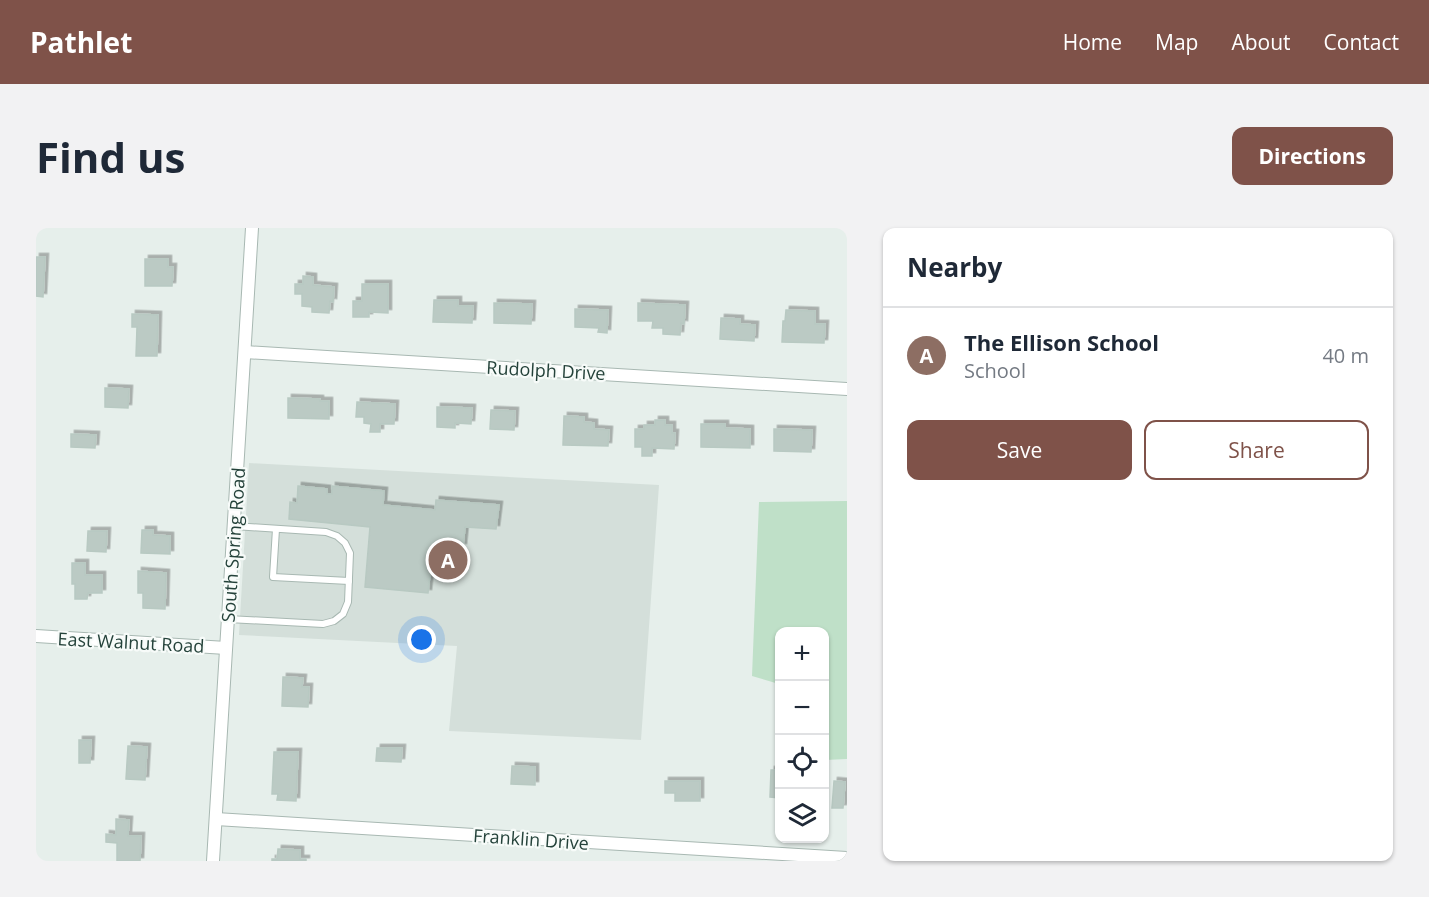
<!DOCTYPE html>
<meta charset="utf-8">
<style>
body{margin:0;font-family:"Open Sans",sans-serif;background:#f2f2f3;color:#1f2937}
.controls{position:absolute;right:18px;bottom:18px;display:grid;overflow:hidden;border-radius:12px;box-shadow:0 2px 4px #0004}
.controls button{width:54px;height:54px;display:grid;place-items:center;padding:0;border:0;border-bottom:2px solid #e0e1e3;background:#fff;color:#1f2937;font:30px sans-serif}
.you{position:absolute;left:386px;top:412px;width:21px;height:21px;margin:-15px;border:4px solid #fff;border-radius:50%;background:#1a73e8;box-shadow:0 0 0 9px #1a73e833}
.badge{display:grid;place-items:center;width:39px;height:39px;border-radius:50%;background:#7f5249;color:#fff;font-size:20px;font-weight:700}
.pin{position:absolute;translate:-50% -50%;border:3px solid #fff;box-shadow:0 2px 6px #0006}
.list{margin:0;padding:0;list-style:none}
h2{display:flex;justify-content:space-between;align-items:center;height:78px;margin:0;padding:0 24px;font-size:26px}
h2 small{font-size:20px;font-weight:400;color:#747a83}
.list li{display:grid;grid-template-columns:39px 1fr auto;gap:18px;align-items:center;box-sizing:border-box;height:96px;padding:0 24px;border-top:2px solid #e0e1e3}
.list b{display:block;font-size:22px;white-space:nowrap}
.list p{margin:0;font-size:20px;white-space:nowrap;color:#747a83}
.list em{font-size:20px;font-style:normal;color:#747a83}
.actions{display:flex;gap:12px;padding:18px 24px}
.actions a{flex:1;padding:14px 0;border:2px solid #7f5249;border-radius:12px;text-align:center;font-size:21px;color:#7f5249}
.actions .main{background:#7f5249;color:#fff}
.icon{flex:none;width:33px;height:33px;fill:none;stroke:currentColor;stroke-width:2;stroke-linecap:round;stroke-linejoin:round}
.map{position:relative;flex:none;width:811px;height:633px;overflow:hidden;border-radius:12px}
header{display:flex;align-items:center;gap:36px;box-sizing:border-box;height:84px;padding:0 30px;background:#7f5249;color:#fff}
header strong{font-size:28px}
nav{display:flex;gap:33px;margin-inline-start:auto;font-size:21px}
.intro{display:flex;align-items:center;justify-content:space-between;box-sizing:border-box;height:144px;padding:0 36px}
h1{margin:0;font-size:42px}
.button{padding:15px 27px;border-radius:12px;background:#7f5249;color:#fff;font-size:21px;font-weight:700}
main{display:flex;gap:36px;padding:0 36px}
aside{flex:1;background:#fff;border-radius:12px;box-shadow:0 2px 4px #0004}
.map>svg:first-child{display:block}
</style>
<header>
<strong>Pathlet</strong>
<nav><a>Home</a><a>Map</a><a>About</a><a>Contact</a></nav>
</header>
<div class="intro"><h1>Find us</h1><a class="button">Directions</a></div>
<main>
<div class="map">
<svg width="811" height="633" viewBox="0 0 811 633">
<defs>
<filter id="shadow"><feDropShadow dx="3.5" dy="-3.5" stdDeviation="0" flood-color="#0004"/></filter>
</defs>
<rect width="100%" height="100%" fill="#e6efeb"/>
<!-- built -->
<polygon fill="#d4dfda" points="213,235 623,257 605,512 413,503 421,418 203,407"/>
<!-- green -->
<polygon fill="#bfe0c8" points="811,273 811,531 789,532 788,404 744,404 743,456 716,448 723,274"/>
<!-- building -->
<g fill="#bbcac4" stroke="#b8c9c2" stroke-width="1.5" filter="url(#shadow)">
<polygon points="0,29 9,29 7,69 0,68"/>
<polygon points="109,31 132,31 132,39 137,39 136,58 109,58"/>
<polygon points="267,48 277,49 277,57 298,59 297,74 294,73 293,85 276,84 276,79 266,78 266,66 259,66 259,56 267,56"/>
<polygon points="326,56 352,56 352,85 333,84 333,89 317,89 317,73 326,73"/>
<polygon points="398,72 422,72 422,78 437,78 436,95 397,94"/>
<polygon points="458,75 496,76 495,96 458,95"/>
<polygon points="602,75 649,77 648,96 645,95 644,107 627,106 627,100 616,100 617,93 602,93"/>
<polygon points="539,81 572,82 571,105 562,104 563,100 539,99"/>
<polygon points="750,82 779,83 779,96 789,96 788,115 746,114 747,93 749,93"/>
<polygon points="96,86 122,87 121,128 100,128 101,99 96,99"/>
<polygon points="685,90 704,91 704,96 719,97 718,113 684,111"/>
<polygon points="69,160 93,161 92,180 69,179"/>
<polygon points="252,170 284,171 284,173 293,173 293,191 252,190"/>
<polygon points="321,174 359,176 358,196 344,196 344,204 334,204 335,196 328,195 328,189 320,189"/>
<polygon points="401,179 436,180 435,196 419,195 419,200 401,199"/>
<polygon points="455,182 479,183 478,202 454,201"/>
<polygon points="528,188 548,189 548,194 558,195 558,201 573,202 572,218 527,217"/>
<polygon points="619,192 629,192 629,197 636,197 636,205 639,205 638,221 616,220 616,228 606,228 606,219 599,219 599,201 608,201 608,197 619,197"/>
<polygon points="665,196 689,196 689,200 714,201 714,220 665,219"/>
<polygon points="738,201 776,202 775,224 738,223"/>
<polygon points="35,206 60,207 59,220 35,219"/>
<polygon points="262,258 291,261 291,266 296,266 296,258 348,263 347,277 399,282 400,272 463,277 460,301 429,299 427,319 397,316 392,365 329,359 334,299 253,291 254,274 261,275"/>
<polygon points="106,302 117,302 117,307 134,308 134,326 105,325"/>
<polygon points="52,303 71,303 70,324 51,323"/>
<polygon points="36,335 49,335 49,347 66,347 66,365 52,365 51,371 39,371 39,356 36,356"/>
<polygon points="102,343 130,345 129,381 107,380 107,365 102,365"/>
<polygon points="247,449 267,450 266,459 273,459 272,479 246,478"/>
<polygon points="43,512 55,512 54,535 43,535"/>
<polygon points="92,518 111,519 109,552 90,551"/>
<polygon points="341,520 366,520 365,534 340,533"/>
<polygon points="238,524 262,524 260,573 241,572 242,566 236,566"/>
<polygon points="476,538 499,539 499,557 475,556"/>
<polygon points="735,542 744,542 744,570 734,569"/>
<polygon points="629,553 664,553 664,573 639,573 639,565 629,565"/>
<polygon points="798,553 809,554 807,580 796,580"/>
<polygon points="80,591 93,592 92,608 105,608 104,633 81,633 81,615 70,614 70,606 80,607"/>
<polygon points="242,621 264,622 264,631 270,631 270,633 236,633 236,631 241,631"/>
</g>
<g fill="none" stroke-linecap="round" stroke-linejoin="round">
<defs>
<g id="lane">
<polyline points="240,301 237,349 313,353"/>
<polyline points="192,391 287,396 298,393 307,386 312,374 314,325 309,315 301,308 290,304 198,298"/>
</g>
<g id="street">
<polyline points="209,124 811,161"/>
<polyline points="0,408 190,420"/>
<polyline points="180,591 811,630"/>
<polyline points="177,633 216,0"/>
</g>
</defs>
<!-- lane casing -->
<use href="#lane" stroke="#a8b8b2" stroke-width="8"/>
<!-- street casing -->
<use href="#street" stroke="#a8b8b2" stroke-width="14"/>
<!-- lane -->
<use href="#lane" stroke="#fff" stroke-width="6"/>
<!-- street -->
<use href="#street" stroke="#fff" stroke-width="12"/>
</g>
<g text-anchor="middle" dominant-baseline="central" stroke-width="4.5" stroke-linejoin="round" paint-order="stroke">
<!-- street labels -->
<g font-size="18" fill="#24423a" stroke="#f7fbf9">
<text transform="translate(510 142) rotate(3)">Rudolph Drive</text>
<text transform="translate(197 317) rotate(-86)">South Spring Road</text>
<text transform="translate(95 414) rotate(3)">East Walnut Road</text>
<text transform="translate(495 611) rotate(4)">Franklin Drive</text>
</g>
</g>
</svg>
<div class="controls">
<button>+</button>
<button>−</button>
<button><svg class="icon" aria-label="locate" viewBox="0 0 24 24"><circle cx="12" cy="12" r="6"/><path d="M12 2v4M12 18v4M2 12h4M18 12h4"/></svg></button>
<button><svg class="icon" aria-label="layers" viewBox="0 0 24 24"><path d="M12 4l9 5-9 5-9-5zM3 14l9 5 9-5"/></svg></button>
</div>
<div class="you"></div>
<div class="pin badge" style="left:412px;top:332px;background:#8d6e63">A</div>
</div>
<aside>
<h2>Nearby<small></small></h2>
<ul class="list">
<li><span class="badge" style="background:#8d6e63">A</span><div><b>The Ellison School</b><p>School</p></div><em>40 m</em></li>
</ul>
<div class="actions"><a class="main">Save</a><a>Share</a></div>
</aside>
</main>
